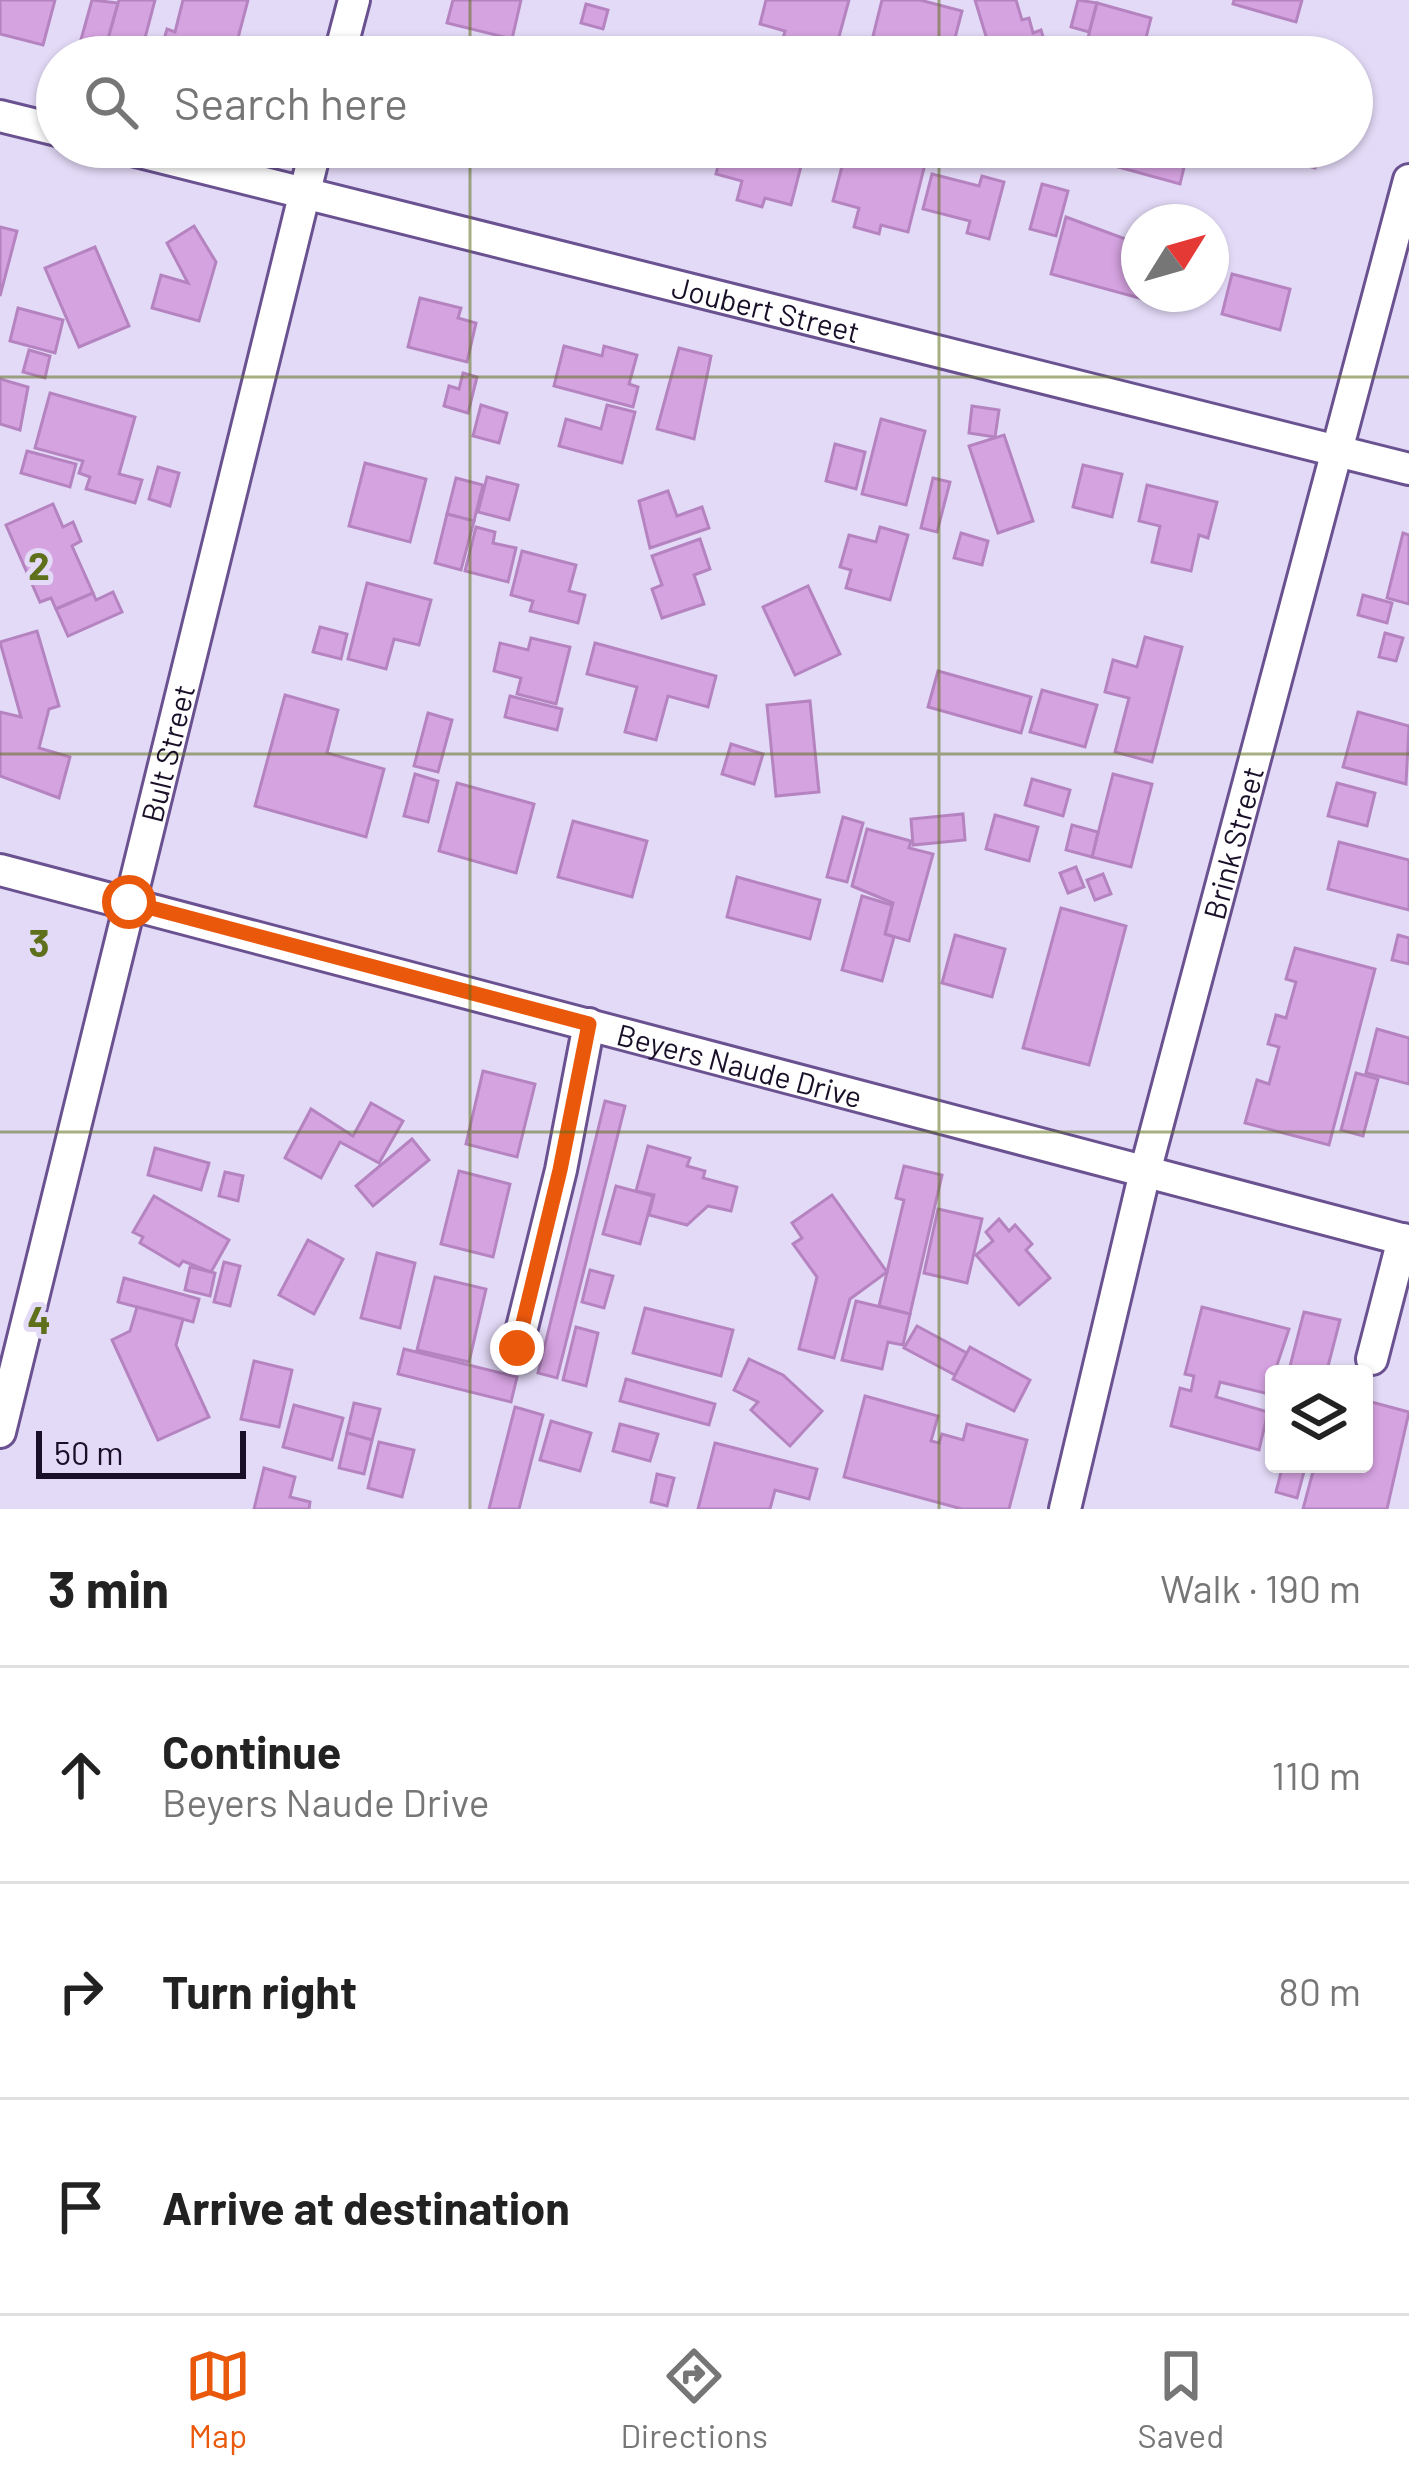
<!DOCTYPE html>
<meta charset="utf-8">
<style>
body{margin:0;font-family:Barlow,sans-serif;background:#f6f6f6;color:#222}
.controls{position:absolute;right:36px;bottom:36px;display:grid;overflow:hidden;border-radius:12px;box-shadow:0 3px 9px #0004}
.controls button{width:108px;height:108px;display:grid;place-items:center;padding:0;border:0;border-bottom:3px solid #e0e0e0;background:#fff;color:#222;font:60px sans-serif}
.compass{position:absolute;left:1121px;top:204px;width:108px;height:108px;border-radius:50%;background:#fff;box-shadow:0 3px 9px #0004;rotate:53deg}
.scale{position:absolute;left:36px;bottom:30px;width:210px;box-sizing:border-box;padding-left:12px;border:6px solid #190f28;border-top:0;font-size:33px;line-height:42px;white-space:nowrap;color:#190f28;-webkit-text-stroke:9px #e3daf7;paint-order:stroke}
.stop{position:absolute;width:36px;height:36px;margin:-27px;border:9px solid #ea580c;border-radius:50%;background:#fff}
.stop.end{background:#ea580c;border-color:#fff;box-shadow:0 3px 12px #0008}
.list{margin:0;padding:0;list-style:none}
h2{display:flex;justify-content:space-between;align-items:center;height:156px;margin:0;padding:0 48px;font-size:51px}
h2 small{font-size:39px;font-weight:400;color:#767676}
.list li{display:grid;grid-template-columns:78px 1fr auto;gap:36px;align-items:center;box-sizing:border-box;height:216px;padding:0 48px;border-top:3px solid #e0e0e0}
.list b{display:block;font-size:45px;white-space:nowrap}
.list p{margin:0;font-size:39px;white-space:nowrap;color:#767676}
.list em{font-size:39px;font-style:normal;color:#767676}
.icon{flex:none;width:66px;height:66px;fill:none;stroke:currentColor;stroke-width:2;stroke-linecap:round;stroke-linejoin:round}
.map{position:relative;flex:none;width:1409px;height:1509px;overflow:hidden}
.search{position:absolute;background:#fff;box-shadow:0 3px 9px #0004;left:36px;right:36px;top:36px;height:132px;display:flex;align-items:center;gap:30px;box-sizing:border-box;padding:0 42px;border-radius:66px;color:#767676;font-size:45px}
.sheet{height:804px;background:#fff}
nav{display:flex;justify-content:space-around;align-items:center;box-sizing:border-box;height:168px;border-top:3px solid #e0e0e0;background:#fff;font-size:33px;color:#767676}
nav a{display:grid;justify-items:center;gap:6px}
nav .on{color:#ea580c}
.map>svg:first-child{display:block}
</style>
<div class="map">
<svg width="1409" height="1509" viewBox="0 0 1409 1509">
<rect width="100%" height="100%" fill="#e3daf7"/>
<!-- building -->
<g fill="#d6a3e1" stroke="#b584c0" stroke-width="3">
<polygon points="0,0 55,0 43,45 0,34"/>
<polygon points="92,0 118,3 103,57 77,54"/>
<polygon points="119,0 155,0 140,57 103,57"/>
<polygon points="183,0 248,0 233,57 159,57 167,29 175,32"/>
<polygon points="453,0 521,0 512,39 447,23"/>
<polygon points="766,0 849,0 834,55 808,47 806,57 780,50 785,31 760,24"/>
<polygon points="882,0 920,0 962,11 950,57 869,52"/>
<polygon points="975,0 1016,0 1022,20 1029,18 1033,33 1041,30 1049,57 967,57 966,52 989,46"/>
<polygon points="1078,0 1097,3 1089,32 1071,27"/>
<polygon points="1234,0 1302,0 1296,22 1233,4"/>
<polygon points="1097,3 1151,18 1141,57 1083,57"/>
<polygon points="586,4 608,10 603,29 581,23"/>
<polygon points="442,38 496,50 494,57 438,57"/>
<polygon points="723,147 806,147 791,205 765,198 762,207 737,200 742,181 716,174"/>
<polygon points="847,147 876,147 926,160 908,232 881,225 879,234 854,227 859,208 833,201"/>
<polygon points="1099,147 1189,147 1180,184 1118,167 1121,153"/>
<polygon points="1279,147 1320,147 1315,168 1277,158"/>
<polygon points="932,174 979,186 982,176 1004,182 989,239 967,233 970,221 923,209"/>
<polygon points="1042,184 1068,191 1056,236 1030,229"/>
<polygon points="1066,217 1139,244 1139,294 1152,294 1150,301 1051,274"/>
<polygon points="194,226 216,262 199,321 152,308 161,275 188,283 167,243"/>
<polygon points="0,227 17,231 0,296"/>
<polygon points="95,247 129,326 79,347 45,268"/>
<polygon points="1232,274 1290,289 1280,330 1222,314"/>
<polygon points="420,298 461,308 458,318 476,323 467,362 408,347"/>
<polygon points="18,308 63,320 55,353 10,341"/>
<polygon points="564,346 602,356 604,346 637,355 629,384 638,387 633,407 554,386"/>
<polygon points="679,348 711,356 694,439 657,429"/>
<polygon points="29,350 50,356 45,378 23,372"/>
<polygon points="463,373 477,377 468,413 444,406 449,386 459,389"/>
<polygon points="0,379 28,387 20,430 0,424"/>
<polygon points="50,393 135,417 119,474 142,480 135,503 86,489 90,477 79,473 83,461 35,448"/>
<polygon points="481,405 507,413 499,443 473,436"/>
<polygon points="607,405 635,412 622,463 559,446 566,419 601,429"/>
<polygon points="972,406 999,410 995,437 969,433"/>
<polygon points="881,419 925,431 906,505 862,494"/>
<polygon points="1004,435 1033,521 998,533 969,446"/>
<polygon points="835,444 865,452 856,489 826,481"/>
<polygon points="27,451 76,464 70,487 21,473"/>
<polygon points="365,463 426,479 410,542 349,526"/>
<polygon points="1083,465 1122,474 1112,517 1073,507"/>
<polygon points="158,467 179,473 170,506 149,499"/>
<polygon points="487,477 518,485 509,520 478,512"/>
<polygon points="456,478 483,485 474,521 447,514"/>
<polygon points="933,478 950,482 937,532 921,528"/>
<polygon points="1147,485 1217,502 1208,538 1199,535 1191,571 1152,562 1160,526 1139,521"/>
<polygon points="668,491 677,516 702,507 709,528 650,548 639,501"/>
<polygon points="53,504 63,527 73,522 81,541 72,546 93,593 56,609 51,598 40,602 6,525"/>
<polygon points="447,514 474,521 461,570 435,563"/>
<polygon points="476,527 495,532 493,543 516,548 508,582 465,571"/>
<polygon points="880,527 908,535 890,600 846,588 851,570 840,567 849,535 876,542"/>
<polygon points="961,533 988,541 982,565 954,558"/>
<polygon points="1403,533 1409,535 1409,604 1387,598"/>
<polygon points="700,539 710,569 694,575 704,604 662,618 652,589 662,585 652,556"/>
<polygon points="522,551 576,565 569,591 585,595 578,623 530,611 533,601 511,595"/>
<polygon points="367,583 431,600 419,645 394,639 386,669 348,659"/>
<polygon points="808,586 840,654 795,675 763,607"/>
<polygon points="113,592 122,612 68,636 56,609 93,593 96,600"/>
<polygon points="1363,595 1392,603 1387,623 1358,615"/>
<polygon points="320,627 347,634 341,659 313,652"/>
<polygon points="37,631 59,706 49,709 39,748 70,757 59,798 0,776 0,712 21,717 0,642"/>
<polygon points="1385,633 1403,638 1396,661 1379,657"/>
<polygon points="1145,637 1182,647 1152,762 1115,752 1129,698 1105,692 1113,660 1137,667"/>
<polygon points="531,638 570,647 556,704 517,694 521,678 494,671 500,643 528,650"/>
<polygon points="595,643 716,676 708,707 668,696 656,740 625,732 637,687 587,674"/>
<polygon points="938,671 1031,697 1021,733 928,707"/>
<polygon points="1042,690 1097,705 1085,747 1030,732"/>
<polygon points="285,695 338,710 327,753 384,769 366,837 255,806"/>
<polygon points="510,696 562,709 557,730 505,717"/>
<polygon points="810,701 819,792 776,796 767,705"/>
<polygon points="1358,712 1409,726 1406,784 1343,767"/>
<polygon points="428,713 452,720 438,772 414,766"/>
<polygon points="731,744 763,754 754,784 722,774"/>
<polygon points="415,774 438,781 428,822 404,816"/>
<polygon points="1113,774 1152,784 1131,867 1092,857"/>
<polygon points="1032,779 1070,790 1063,816 1025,805"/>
<polygon points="457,783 534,804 516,873 439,851"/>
<polygon points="1337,783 1375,793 1367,826 1328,816"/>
<polygon points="963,814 965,840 913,845 911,819"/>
<polygon points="995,815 1038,827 1029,861 986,849"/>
<polygon points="843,817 863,823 847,882 827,877"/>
<polygon points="573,821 647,841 632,897 558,877"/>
<polygon points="1072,825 1098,832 1092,857 1066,850"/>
<polygon points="867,829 911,841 909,848 933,854 909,941 885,934 893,903 852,886"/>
<polygon points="1339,842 1409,860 1409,910 1328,889"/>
<polygon points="1076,867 1084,887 1068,893 1060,873"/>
<polygon points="1103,874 1111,894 1095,900 1087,880"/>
<polygon points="737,877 820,900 810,939 727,917"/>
<polygon points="862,896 892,905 885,934 894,937 882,981 842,970"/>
<polygon points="1061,908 1126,926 1089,1065 1023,1048"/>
<polygon points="955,935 1005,949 992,997 942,983"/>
<polygon points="1398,935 1409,938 1409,964 1392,960"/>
<polygon points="1295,948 1375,969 1329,1145 1245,1123 1257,1080 1269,1084 1279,1047 1268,1044 1276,1015 1286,1018 1296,982 1286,979"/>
<polygon points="1377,1029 1409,1038 1409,1084 1366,1073"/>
<polygon points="483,1071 535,1084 517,1157 466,1144"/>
<polygon points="1356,1073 1378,1079 1363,1136 1341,1130"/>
<polygon points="605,1101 625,1106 557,1378 538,1373"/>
<polygon points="371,1103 403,1121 379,1163 340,1142 321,1178 285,1158 311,1109 353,1136"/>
<polygon points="412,1139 429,1160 373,1206 356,1186"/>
<polygon points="648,1146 690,1158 687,1166 705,1171 703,1178 737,1187 731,1211 708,1206 687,1225 649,1215 654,1195 636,1191"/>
<polygon points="155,1148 209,1163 201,1190 148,1175"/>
<polygon points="904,1166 942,1175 910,1314 879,1306 904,1200 896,1198"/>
<polygon points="459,1171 510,1184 493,1257 441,1244"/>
<polygon points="225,1172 243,1176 238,1201 219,1196"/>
<polygon points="616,1186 653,1196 640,1244 603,1234"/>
<polygon points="832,1195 887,1272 850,1299 834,1358 799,1349 817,1277 793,1244 802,1238 792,1223"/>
<polygon points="154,1196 229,1240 211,1272 183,1261 179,1266 140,1243 143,1237 133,1232"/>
<polygon points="938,1209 982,1219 967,1283 924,1273"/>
<polygon points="999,1219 1009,1231 1015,1225 1032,1244 1026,1250 1050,1278 1019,1305 976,1255 993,1241 986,1232"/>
<polygon points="308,1240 343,1259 314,1314 279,1295"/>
<polygon points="377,1253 415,1263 400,1328 361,1318"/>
<polygon points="224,1262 240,1266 230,1306 214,1302"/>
<polygon points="190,1267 215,1273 210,1296 185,1290"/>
<polygon points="590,1270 613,1276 604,1308 582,1302"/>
<polygon points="435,1277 486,1289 469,1362 417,1350"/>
<polygon points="124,1278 199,1299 193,1322 118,1302"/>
<polygon points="856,1301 910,1314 903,1345 888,1342 882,1369 842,1360"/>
<polygon points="137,1307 183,1319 176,1345 209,1417 158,1440 112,1340 130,1331"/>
<polygon points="1202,1307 1289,1329 1274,1374 1273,1395 1220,1382 1216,1397 1268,1412 1259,1450 1171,1426 1180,1388 1191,1391 1194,1376 1185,1374"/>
<polygon points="645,1308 733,1330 721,1376 633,1353"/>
<polygon points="1304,1312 1340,1320 1326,1374 1288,1374"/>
<polygon points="917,1326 967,1353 955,1375 904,1348"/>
<polygon points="576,1327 598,1333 586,1386 563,1380"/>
<polygon points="970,1347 1030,1380 1014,1411 953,1379"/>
<polygon points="404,1349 517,1377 511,1402 398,1374"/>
<polygon points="749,1359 783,1375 822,1411 790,1446 751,1410 758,1402 734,1390"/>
<polygon points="254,1361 292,1370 279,1427 241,1419"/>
<polygon points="626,1379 715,1404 709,1425 620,1401"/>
<polygon points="865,1396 938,1416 931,1441 939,1443 942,1434 963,1440 967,1424 1027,1440 1009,1509 962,1509 844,1477"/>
<polygon points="1364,1400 1409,1412 1387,1509 1303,1509 1315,1464 1364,1464"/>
<polygon points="354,1403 380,1409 372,1440 347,1433"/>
<polygon points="294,1405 343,1418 332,1460 283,1447"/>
<polygon points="515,1407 543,1415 519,1509 489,1509"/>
<polygon points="551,1421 591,1433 580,1471 540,1460"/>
<polygon points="620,1424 658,1434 650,1461 613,1451"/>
<polygon points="347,1433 372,1440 364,1474 339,1468"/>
<polygon points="379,1442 414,1450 402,1497 368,1488"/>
<polygon points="715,1443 817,1469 809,1499 775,1490 770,1509 698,1509"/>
<polygon points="1283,1464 1306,1464 1297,1498 1276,1492"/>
<polygon points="264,1468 295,1477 290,1497 310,1502 309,1509 254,1509"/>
<polygon points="657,1474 674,1478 667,1506 651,1502"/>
</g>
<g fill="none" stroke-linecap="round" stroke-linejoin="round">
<defs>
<g id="minor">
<polyline points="339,57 354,0"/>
<polyline points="0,116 57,130"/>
<path id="s1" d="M120,147L1409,469"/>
<path id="s2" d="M0,870L1409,1241"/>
<polyline points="517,1348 561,1170 589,1024"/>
<polyline points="1372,1359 1403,1239"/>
<path id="s3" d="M0,1432L316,147"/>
<path id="s4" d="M1065,1509L1145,1172L1409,180"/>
</g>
</defs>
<!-- minor casing -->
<use href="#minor" stroke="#6a5291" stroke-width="36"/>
<!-- minor -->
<use href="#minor" stroke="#fff" stroke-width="30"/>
</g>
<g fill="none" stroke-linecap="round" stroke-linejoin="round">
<!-- route -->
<polyline stroke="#ea580c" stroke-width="15" points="129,902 589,1024 560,1170 517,1348"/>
</g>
<!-- grid -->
<path fill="none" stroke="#5f701c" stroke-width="3" stroke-opacity="0.55" d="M470,0V57M939,0V57M470,147V1509M939,147V1509M0,377H1409M0,754H1409M0,1132H1409"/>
<g text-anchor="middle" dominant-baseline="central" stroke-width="10" stroke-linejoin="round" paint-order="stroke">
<!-- street labels -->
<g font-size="30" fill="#190f28" stroke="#e3daf7">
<text stroke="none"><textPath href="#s1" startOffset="666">Joubert Street</textPath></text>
<text stroke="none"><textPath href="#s3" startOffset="699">Bult Street</textPath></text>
<text stroke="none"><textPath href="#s4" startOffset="687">Brink Street</textPath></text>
<text stroke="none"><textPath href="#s2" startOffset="765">Beyers Naude Drive</textPath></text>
</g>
</g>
<g font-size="39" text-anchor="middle" font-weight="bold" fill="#5f701c" stroke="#e3daf7" stroke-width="10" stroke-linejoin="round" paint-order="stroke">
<text x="39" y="580">2</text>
<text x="39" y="957">3</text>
<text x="39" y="1334">4</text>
</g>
</svg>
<div class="controls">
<button><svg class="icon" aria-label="layers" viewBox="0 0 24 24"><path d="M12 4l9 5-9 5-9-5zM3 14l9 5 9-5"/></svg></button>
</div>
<svg class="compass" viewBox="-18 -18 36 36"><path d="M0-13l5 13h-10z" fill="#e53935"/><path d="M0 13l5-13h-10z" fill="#767676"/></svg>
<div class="scale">50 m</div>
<div class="stop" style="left:129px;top:902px"></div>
<div class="stop end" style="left:517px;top:1348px"></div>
<div class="search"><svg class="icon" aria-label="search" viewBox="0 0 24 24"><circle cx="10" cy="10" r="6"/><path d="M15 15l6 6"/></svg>Search here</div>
</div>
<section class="sheet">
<h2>3 min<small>Walk · 190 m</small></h2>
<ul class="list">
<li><svg class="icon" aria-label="ahead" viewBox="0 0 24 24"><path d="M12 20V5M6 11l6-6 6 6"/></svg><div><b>Continue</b><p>Beyers Naude Drive</p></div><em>110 m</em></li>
<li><svg class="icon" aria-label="right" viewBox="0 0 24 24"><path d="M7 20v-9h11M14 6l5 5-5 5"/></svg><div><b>Turn right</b></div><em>80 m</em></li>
<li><svg class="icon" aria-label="arrive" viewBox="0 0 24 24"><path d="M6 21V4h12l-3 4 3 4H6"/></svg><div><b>Arrive at destination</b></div></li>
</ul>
</section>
<nav>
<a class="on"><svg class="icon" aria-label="map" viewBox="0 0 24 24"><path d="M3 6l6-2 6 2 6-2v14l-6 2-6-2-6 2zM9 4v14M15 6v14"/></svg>Map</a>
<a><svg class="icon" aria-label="directions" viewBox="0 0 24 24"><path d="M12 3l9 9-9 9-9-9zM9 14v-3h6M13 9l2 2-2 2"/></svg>Directions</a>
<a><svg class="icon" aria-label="saved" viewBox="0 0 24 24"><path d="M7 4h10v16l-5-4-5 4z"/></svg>Saved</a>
</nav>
